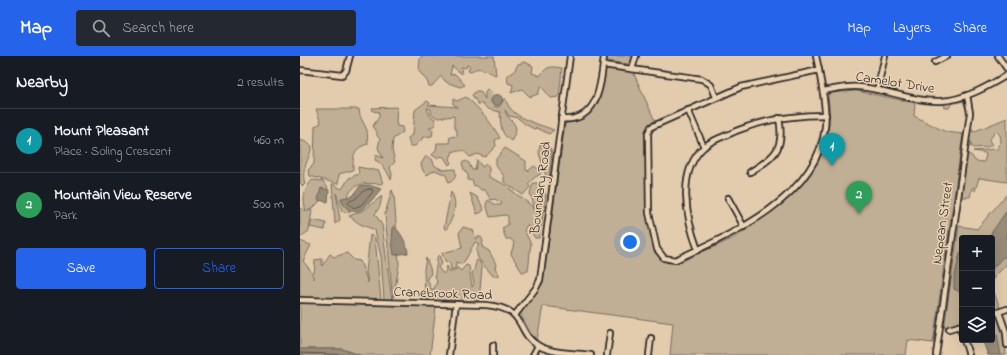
<!DOCTYPE html>
<meta charset="utf-8">
<style>
body{margin:0;font-family:"Indie Flower",sans-serif;background:#242831;color:#f1f3f6}
.controls{position:absolute;right:12px;bottom:12px;display:grid;overflow:hidden;border-radius:4px;box-shadow:0 4px 16px #0002}
.controls button{width:36px;height:36px;display:grid;place-items:center;padding:0;border:0;border-bottom:1px solid #363941;background:#171b24;color:#f1f3f6;font:20px sans-serif}
.you{position:absolute;left:330px;top:186px;width:14px;height:14px;margin:-10px;border:3px solid #fff;border-radius:50%;background:#1a73e8;box-shadow:0 0 0 6px #1a73e833}
.badge{display:grid;place-items:center;width:26px;height:26px;border-radius:50%;background:#2563eb;color:#fff;font-size:13px;font-weight:700}
.pin{position:absolute;translate:-50% -33px;filter:drop-shadow(0 1px 2px #0008)}
.pin::after{content:'';position:absolute;top:21px;width:14px;height:12px;background:inherit;clip-path:polygon(0 0,100% 0,50% 100%)}
.list{margin:0;padding:0;list-style:none}
h2{display:flex;justify-content:space-between;align-items:center;height:52px;margin:0;padding:0 16px;font-size:17px}
h2 small{font-size:13px;font-weight:400;color:#9ea1a6}
.list li{display:grid;grid-template-columns:26px 1fr auto;gap:12px;align-items:center;box-sizing:border-box;height:64px;padding:0 16px;border-top:1px solid #363941}
.list b{display:block;font-size:15px;white-space:nowrap}
.list p{margin:0;font-size:13px;white-space:nowrap;color:#9ea1a6}
.list em{font-size:13px;font-style:normal;color:#9ea1a6}
.actions{display:flex;gap:8px;padding:12px 16px}
.actions a{flex:1;padding:9px 0;border:1px solid #2563eb;border-radius:4px;text-align:center;font-size:14px;color:#2563eb}
.actions .main{background:#2563eb;color:#fff}
.icon{flex:none;width:22px;height:22px;fill:none;stroke:currentColor;stroke-width:2;stroke-linecap:round;stroke-linejoin:round}
.map{position:relative;flex:none;width:707px;height:299px;overflow:hidden}
header{display:flex;align-items:center;gap:24px;box-sizing:border-box;height:56px;padding:0 20px;background:#2563eb;color:#fff}
header strong{font-size:19px}
nav{display:flex;gap:22px;margin-inline-start:auto;font-size:14px}
.search{width:280px;height:36px;background:#242831;display:flex;align-items:center;gap:10px;box-sizing:border-box;padding:0 14px;border-radius:4px;color:#9ea1a6;font-size:15px}
main{display:flex}
aside{flex:1;background:#171b24}
.map>svg:first-child{display:block}
</style>
<header>
<strong>Map</strong>
<div class="search"><svg class="icon" aria-label="search" viewBox="0 0 24 24"><circle cx="10" cy="10" r="6"/><path d="M15 15l6 6"/></svg>Search here</div>
<nav><a>Map</a><a>Layers</a><a>Share</a></nav>
</header>
<main>
<aside>
<h2>Nearby<small>2 results</small></h2>
<ul class="list">
<li><span class="badge" style="background:#0f9aa8">1</span><div><b>Mount Pleasant</b><p>Place · Soling Crescent</p></div><em>460 m</em></li>
<li><span class="badge" style="background:#2e9e5b">2</span><div><b>Mountain View Reserve</b><p>Park</p></div><em>500 m</em></li>
</ul>
<div class="actions"><a class="main">Save</a><a>Share</a></div>
</aside>
<div class="map">
<svg width="707" height="299" viewBox="0 0 707 299">
<rect width="100%" height="100%" fill="#e3ccae"/>
<filter id="ink" filterUnits="userSpaceOnUse"><feTurbulence type="fractalNoise" baseFrequency=".025" numOctaves="2"/><feDisplacementMap in="SourceGraphic" scale="8" xChannelSelector="R" yChannelSelector="G"/><feConvolveMatrix kernelMatrix="1 2 1 2 8 2 1 2 1" color-interpolation-filters="sRGB"/></filter>
<g filter="url(#ink)">
<!-- green -->
<g fill="#c1af95" stroke="#766d60">
<path d="M122,0H194L196,19C187,16 178,8 171,16L168,15L170,10L167,9L166,12L161,11L162,18L152,10L150,19L155,18L165,29L160,31L146,26L141,20L132,30H129L127,25L119,15L120,2Z"/>
<polygon points="307,0 334,0 329,8 307,5"/>
<path d="M225,6L233,10L232,17L240,20C247,10 250,10 262,12L259,41L251,42L241,30L238,38L230,41L222,33L211,37L213,29L208,27L207,19L213,17L218,8Z"/>
<path d="M305,12L335,16L334,18L355,65L350,68L346,76L347,156L355,197L368,207L376,206C397,197 421,190 440,178C449,172 456,165 465,159C506,129 537,96 528,40L530,37L557,35L615,47L614,60L646,76L663,78L633,287L608,284L606,299H370L373,267L243,250L237,284L231,278L221,259V255L243,227L265,68C282,62 297,54 302,34C304,27 303,19 305,12Z"/>
<path d="M187,33L191,36L190,46L195,51H199L205,42C211,63 236,67 254,74L249,78L237,72L234,73L225,68L218,62L209,60L205,54C206,62 215,65 216,73C216,77 212,81 212,85C200,79 201,69 200,56L188,53L182,48H178L172,39L176,35H180L185,43V35Z"/>
<path d="M166,41C179,52 191,66 200,82L195,84L196,90L185,101L177,98L170,101C159,90 164,97 153,95L150,103L151,107L149,109L144,101L140,100L137,102L132,99L136,94L137,87H149L150,81L157,80V75L154,71V60L138,62L131,58V53L127,52L130,60L135,63V69L129,72L133,74L132,80L124,81L115,90H110L108,82L113,78L115,54L127,45L130,47L128,49L158,51L153,48V43L157,45Z"/>
<polygon points="665,43 668,53 666,53 663,45 651,48 649,52 645,52 644,47"/>
<path d="M97,51L96,66L97,70L102,71L103,76L93,83L92,94L95,106L90,111L92,119L91,124C88,116 83,108 75,104L76,99L83,102L78,92L80,83L77,80V76L73,70L79,61V56L73,55L72,52Z"/>
<path d="M16,53H59L60,60L67,74L68,88C53,92 53,100 53,114L39,118L38,128L10,120L8,114L14,108L15,70L21,67Z"/>
<polygon points="707,62 707,126 679,122 675,135 675,131 672,132 670,141 660,141 666,97 672,100 675,105 684,106 686,99 685,97 673,95 698,93 698,90 701,85 700,79 696,75 689,84 692,89 687,91 674,92 671,90 671,85 670,91 668,91 670,72 673,73 673,76"/>
<path d="M0,83L12,90C10,103 0,113 5,128L3,130L0,127Z"/>
<polygon points="242,88 251,93 252,97 249,121 246,120 239,97 240,89"/>
<polygon points="205,92 226,105 226,114 228,115 234,110 240,114 240,119 235,121 228,128 230,131 223,139 204,126 204,120 196,110 196,103"/>
<path d="M126,100L132,103L135,110L143,114L155,113C156,120 156,123 149,127L146,119L135,114L127,119L123,115L121,108Z"/>
<path d="M177,104L182,111L186,108L189,112V121L202,127L232,150L240,176L239,182H235L227,169L224,174L231,188C229,197 230,205 228,215L222,216L211,198L214,187L211,183H206L202,172L208,169V160L205,159L190,161L186,148L188,144L196,149H201L202,147L195,143L191,144L185,134H181L177,130L173,129V125L168,124V119L164,114L162,107L166,105L169,107L172,114H175Z"/>
<path d="M58,111L79,115L83,128C63,127 53,125 45,146L51,153L49,157L42,155L36,137L40,164L35,168L32,128L42,133L49,122L59,118Z"/>
<path d="M12,124L23,125L28,132C22,141 18,151 7,155L12,154L9,175L0,181V153L2,152L6,155C2,141 4,135 12,124Z"/>
<polygon points="233,127 238,127 246,139 241,171 230,137"/>
<polygon points="92,134 94,139 99,208 93,245 85,158"/>
<path d="M151,136C159,148 153,162 146,174L144,172Z"/>
<polygon points="170,137 177,141 184,153 182,156 177,158"/>
<polygon points="707,138 707,208 694,221 692,228 692,182 662,182 662,265 644,272 659,170 677,173"/>
<polygon points="82,140 80,150 75,158 82,169 92,245 84,244 81,201 75,174 60,168 49,160 64,154"/>
<polygon points="12,164 26,167 25,174 10,171"/>
<path d="M163,171L173,174L176,184L177,181H181L183,185L182,191L189,195L196,208L195,212L199,218V220H193L178,202L176,194L179,188L175,186C170,193 168,202 162,208L156,206V212L151,214L150,207L145,205L142,197L162,192L159,177Z"/>
<polygon points="70,179 75,182 81,244 0,243 0,185 11,189 3,205 11,215 14,223 15,204 22,203 22,210 30,198 34,201 47,197 54,204 60,205 68,227 66,216"/>
<path d="M139,199L142,207L138,211L142,217H145L147,210L149,215H153L158,212L161,215L166,209L169,210L172,231L174,228L172,217C176,213 174,209 177,204L180,206L182,211L179,245H125L124,213L126,202L130,212L131,218L127,222L131,233H134L137,225C132,218 138,209 137,201Z"/>
<polygon points="692,231 700,252 692,255"/>
<polygon points="0,247 136,251 130,299 60,299 42,293 0,293"/>
<polygon points="696,262 698,263 704,278 706,299 688,299 682,284 692,284 692,264"/>
</g>
<!-- water -->
<g fill="#988b78" stroke="#6c6559">
<circle cx="197" cy="44" r="5.5"/>
<path d="M69,129L81,133C74,141 60,163 48,153C44,150 42,147 41,142L53,140L60,130Z"/>
<polygon points="21,132 29,134 28,146 18,144"/>
<polygon points="707,154 707,200 702,202 692,213 692,182 688,182"/>
<path d="M93,170C99,173 108,189 108,197L94,199L92,185Z"/>
<polygon points="662,195 662,237 654,233 654,223 660,197"/>
<polygon points="692,270 697,278 701,299 689,299 684,284 692,284"/>
<polygon points="0,293 42,293 60,299 0,299"/>
</g>
<g fill="none" stroke-linecap="round" stroke-linejoin="round">
<!-- shore -->
<g stroke="#57514a" stroke-width="1">
<path d="M69,133H72L73,136L61,149L54,152L48,147L49,145C59,144 60,134 69,133Z"/>
<polyline points="0,297 49,299"/>
</g>
<defs>
<g id="minor">
<polyline points="516,0 519,14"/>
<polyline points="698,0 707,13"/>
<polyline points="635,6 647,0"/>
<polyline points="303,9 402,23 411,29 416,41"/>
<polyline points="332,13 336,0"/>
<polyline points="0,14 42,19 46,15 50,0"/>
<path d="M519,14C522,33 527,52 525,71C518,141 431,179 375,204L364,202L357,193L349,157L348,77L351,71L441,31Z"/>
<polyline points="577,34 585,0"/>
<path d="M523,35C535,33 547,30 559,31C587,33 613,46 641,45C664,44 687,31 707,19"/>
<polyline points="388,54 404,91"/>
<path d="M261,63C299,67 301,27 304,0"/>
<path d="M450,116C475,101 485,93 479,62"/>
<polyline points="428,142 444,171"/>
<path d="M398,194C386,162 376,115 405,90C414,83 426,80 436,75C465,63 494,59 526,59"/>
<path d="M0,244L186,249C229,253 214,276 239,290C254,298 276,297 291,299"/>
<polyline points="699,256 706,276 707,289"/>
<polyline points="692,258 707,253"/>
<polyline points="215,259 236,232 240,224 270,0"/>
<polyline points="659,270 662,278"/>
<polyline points="649,273 662,269"/>
<polyline points="664,284 669,299"/>
<polyline points="193,289 193,299"/>
<polyline points="149,299 156,248"/>
<polyline points="233,299 238,290"/>
<polyline points="307,299 310,277"/>
<polyline points="349,299 351,282"/>
<polyline points="636,299 670,57 667,39"/>
</g>
</defs>
<!-- minor casing -->
<use href="#minor" stroke="#2b2b2b" stroke-width="8"/>
<!-- minor -->
<use href="#minor" stroke="#ebd3b3" stroke-width="4.5"/>
</g>
</g>
<g text-anchor="middle" dominant-baseline="central" stroke-width="3" stroke-linejoin="round" paint-order="stroke">
<!-- street labels -->
<g font-size="14" fill="#2b2b2b" stroke="#ebd3b3">
<text transform="translate(595 27) rotate(9)">Camelot Drive</text>
<text transform="translate(241 132) rotate(-83)">Boundary Road</text>
<text transform="translate(643 167) rotate(-82)">Nepean Street</text>
<text transform="translate(143 238) rotate(2)">Cranebrook Road</text>
</g>
</g>
</svg>
<div class="controls">
<button>+</button>
<button>−</button>
<button><svg class="icon" aria-label="layers" viewBox="0 0 24 24"><path d="M12 4l9 5-9 5-9-5zM3 14l9 5 9-5"/></svg></button>
</div>
<div class="you"></div>
<div class="pin badge" style="left:532px;top:110px;background:#0f9aa8">1</div>
<div class="pin badge" style="left:559px;top:158px;background:#2e9e5b">2</div>
</div>
</main>
